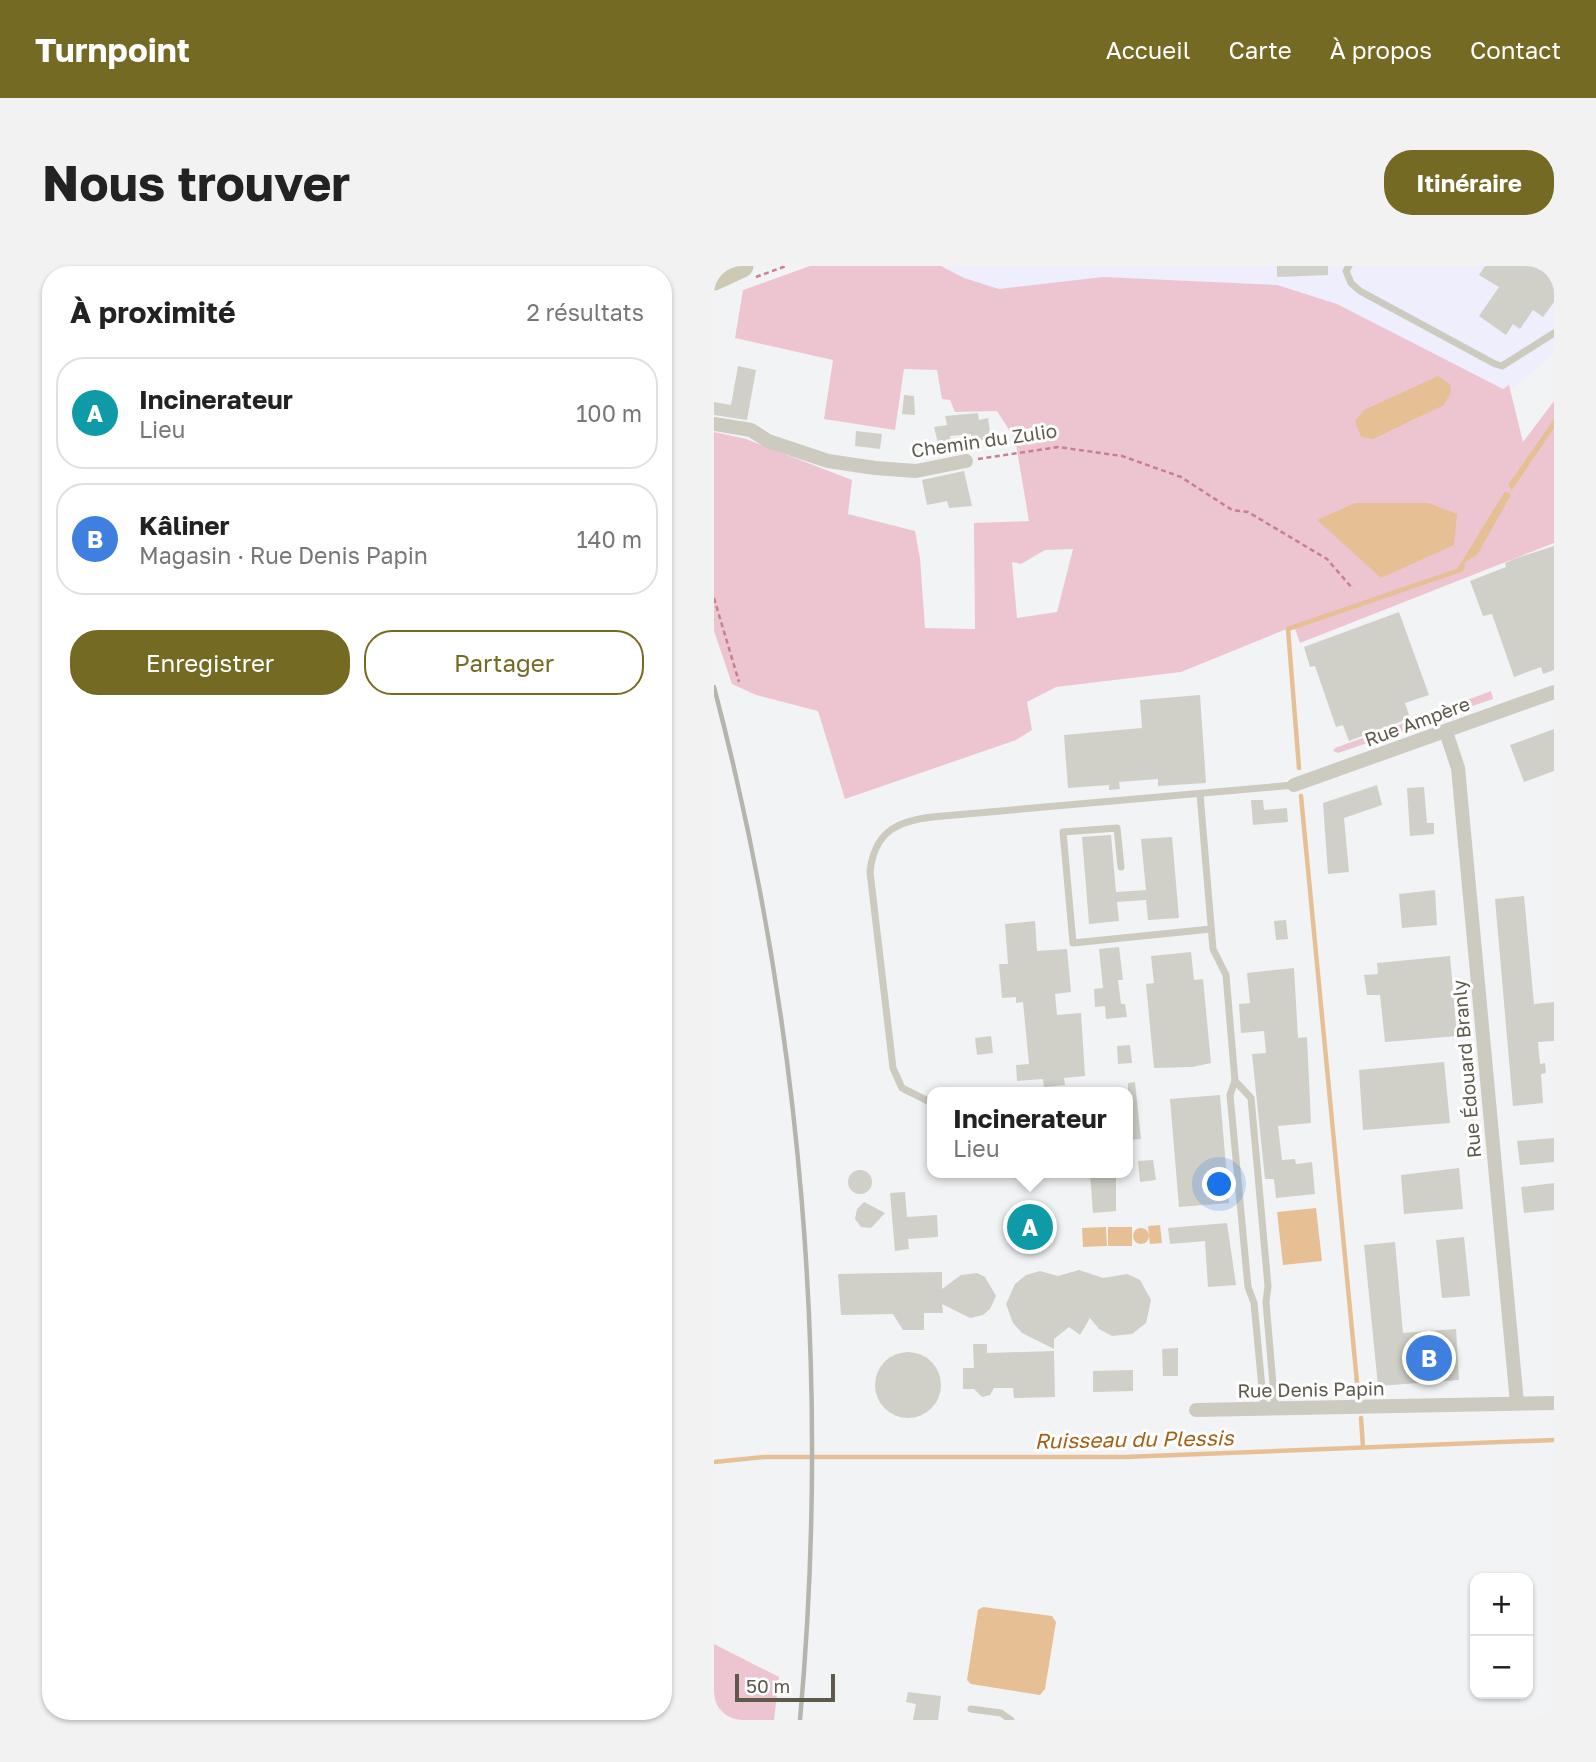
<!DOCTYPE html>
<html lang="fr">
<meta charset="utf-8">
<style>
body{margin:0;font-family:"Golos Text",sans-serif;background:#f2f2f2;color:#222}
.controls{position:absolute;right:21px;bottom:21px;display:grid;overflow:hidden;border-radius:14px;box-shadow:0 2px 5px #0004}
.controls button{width:63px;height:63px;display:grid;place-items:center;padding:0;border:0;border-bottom:2px solid #e0e0e0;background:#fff;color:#222;font:35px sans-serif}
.scale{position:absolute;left:21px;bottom:18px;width:100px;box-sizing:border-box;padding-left:7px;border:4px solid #5e5a4b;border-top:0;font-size:19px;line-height:24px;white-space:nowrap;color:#5e5a4b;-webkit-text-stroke:5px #fff;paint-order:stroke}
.you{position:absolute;left:506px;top:919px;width:24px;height:24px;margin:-18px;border:5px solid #fff;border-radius:50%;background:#1a73e8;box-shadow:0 0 0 10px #1a73e833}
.badge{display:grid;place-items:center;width:46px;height:46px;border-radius:50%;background:#746a24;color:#fff;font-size:23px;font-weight:700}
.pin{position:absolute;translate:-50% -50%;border:4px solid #fff;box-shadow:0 2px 7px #0006}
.popup{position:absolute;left:213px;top:821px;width:206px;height:91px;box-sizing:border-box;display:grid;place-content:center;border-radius:14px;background:#fff;filter:drop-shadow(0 2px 5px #0005);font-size:23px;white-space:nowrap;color:#767676}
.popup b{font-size:26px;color:#222}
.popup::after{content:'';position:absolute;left:50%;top:100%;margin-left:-14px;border:14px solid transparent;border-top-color:#fff}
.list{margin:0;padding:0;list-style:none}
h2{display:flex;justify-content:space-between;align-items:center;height:91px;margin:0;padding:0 28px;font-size:30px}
h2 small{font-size:23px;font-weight:400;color:#767676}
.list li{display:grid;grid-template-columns:46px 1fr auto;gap:21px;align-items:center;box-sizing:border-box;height:112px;margin:0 14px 14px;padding:0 14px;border:2px solid #e0e0e0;border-radius:28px}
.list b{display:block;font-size:26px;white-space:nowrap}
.list p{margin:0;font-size:23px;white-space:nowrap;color:#767676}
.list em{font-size:23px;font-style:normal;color:#767676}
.actions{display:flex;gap:14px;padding:21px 28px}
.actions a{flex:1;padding:16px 0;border:2px solid #746a24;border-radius:28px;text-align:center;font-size:24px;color:#746a24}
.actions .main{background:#746a24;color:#fff}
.map{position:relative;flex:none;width:840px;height:1454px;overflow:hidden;border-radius:28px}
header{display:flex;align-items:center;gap:42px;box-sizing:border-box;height:98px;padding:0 35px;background:#746a24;color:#fff}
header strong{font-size:33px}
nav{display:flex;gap:38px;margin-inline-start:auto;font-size:24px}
.intro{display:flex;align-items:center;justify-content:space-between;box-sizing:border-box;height:168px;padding:0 42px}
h1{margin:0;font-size:49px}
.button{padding:18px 32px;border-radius:28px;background:#746a24;color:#fff;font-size:24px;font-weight:700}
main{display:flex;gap:42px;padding:0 42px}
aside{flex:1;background:#fff;border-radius:28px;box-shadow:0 2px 5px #0004}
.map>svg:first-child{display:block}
</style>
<header>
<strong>Turnpoint</strong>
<nav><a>Accueil</a><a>Carte</a><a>À propos</a><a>Contact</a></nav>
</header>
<div class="intro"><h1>Nous trouver</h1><a class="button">Itinéraire</a></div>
<main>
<aside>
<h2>À proximité<small>2 résultats</small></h2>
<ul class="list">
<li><span class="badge" style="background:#0f9aa8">A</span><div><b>Incinerateur</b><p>Lieu</p></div><em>100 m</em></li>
<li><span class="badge" style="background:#3f7fe0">B</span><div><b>Kâliner</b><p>Magasin · Rue Denis Papin</p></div><em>140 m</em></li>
</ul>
<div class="actions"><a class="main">Enregistrer</a><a>Partager</a></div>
</aside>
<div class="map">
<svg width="840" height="1454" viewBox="0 0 840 1454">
<rect width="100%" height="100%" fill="#f2f3f4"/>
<!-- commercial -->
<polygon fill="#eeeefc" points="214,0 840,0 840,87 791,129 280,33"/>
<!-- green -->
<g fill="#edc5d1" fill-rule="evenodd">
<path d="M96,0H227L250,12L285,23L389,11L563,19L623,38L789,123L795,119L809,176L840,135V277L586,377L580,360L467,406L342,421L313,436L318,464L302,474L131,533L104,445L42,429L18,418L0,365V166L32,173L138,214L134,248L201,265L206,292L211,362L261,363L260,257L315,255L301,173L283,145L241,146L236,134L228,133L223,104L190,103L181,164L110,153L119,94L21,72L29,24ZM359,283L343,346L303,352L298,296L307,298L331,284Z"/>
<polygon points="777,425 779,433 717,454 714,452 716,448"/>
<polygon points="698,454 702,456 700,461 624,487 619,485 621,482"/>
<polygon points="0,1378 65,1411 60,1454 0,1454"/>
</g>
<!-- water -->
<g fill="#e7bf95">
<polygon points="724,110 736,118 737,126 730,139 659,173 647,171 641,155 650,144"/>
<polygon points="840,153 840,162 798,224 794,219"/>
<polygon points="791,225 797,229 763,289 751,296 750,304 742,305"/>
<polygon points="641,237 715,237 743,248 740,279 667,312 603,254"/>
<polygon points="602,942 608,995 569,999 563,946"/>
<polygon points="446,959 448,977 436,978 434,960"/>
<polygon points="392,961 393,980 369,981 368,962"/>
<rect x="394" y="961" width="24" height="19"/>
<circle cx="427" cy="970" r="8"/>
<polygon points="269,1341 338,1350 342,1356 331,1423 326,1429 257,1418 253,1414 264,1344"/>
</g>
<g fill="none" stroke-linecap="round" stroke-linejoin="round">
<!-- stream -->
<g stroke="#e7bf95" stroke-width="4.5">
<polyline points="585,502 574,363 746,304"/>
<polyline points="587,530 644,1127"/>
<polyline points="647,1152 649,1181"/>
<polyline points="0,1196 51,1191 411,1191 840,1174"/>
</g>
</g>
<!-- building -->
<g fill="#d0d0c9">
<polygon points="563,0 614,0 614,9 563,11"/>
<polygon points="771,0 834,0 840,4 840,36 829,51 819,44 806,63 799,58 792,69 765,50 785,21 765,9"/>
<polygon points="24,100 42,104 33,154 0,149 0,136 17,139"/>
<polygon points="190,129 200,130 201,149 188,148"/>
<polygon points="264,147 265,154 274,152 277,173 258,175 257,168 236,170 239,188 227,190 220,161 233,159 231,150"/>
<polygon points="142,165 168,168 166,183 141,180"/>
<polygon points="250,205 258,240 235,242 233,235 213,239 208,214"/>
<polygon points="840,280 840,404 829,408 827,401 800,411 778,348 769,350 756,315 792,301 791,297 800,293"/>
<polygon points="685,346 715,429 691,437 696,452 635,475 629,459 622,461 601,400 596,401 590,381"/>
<polygon points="486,429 492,517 444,520 444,513 405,516 406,523 395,524 395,519 354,522 350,469 428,462 426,434"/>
<polygon points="840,463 840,505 810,516 796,479"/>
<polygon points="663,519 668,539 630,552 635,606 614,608 609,537"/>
<polygon points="710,521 713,557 720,557 720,568 696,570 693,522"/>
<polygon points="537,534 549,534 550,544 573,542 574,556 539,559"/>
<polygon points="397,569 402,626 432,624 427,573 458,571 465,652 434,654 432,634 403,636 405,655 375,658 368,571"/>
<polygon points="721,624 723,659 688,662 685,628"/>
<polygon points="810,630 820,738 840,736 840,775 824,776 826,798 831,797 832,807 827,808 829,837 799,840 781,633"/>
<polygon points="572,654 574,673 562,674 560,655"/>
<polygon points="321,655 323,685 353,683 357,726 341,728 343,749 367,747 371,810 350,812 351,819 330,821 329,813 303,815 302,799 315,798 309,736 302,737 302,731 288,732 285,698 294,698 291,658"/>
<polygon points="405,681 409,714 404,714 407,738 411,738 413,751 392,753 391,740 381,741 380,723 389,722 385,683"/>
<polygon points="477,686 480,714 489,713 497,797 478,801 440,802 432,718 440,717 437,690"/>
<polygon points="736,690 743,770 671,776 666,729 653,729 650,709 664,708 663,697"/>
<polygon points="580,702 584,772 593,771 597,857 564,860 568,894 581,893 582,898 598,896 601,928 562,932 560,913 551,913 538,788 552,787 550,765 527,767 525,738 536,737 533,707"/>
<polygon points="277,770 279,787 263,789 261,772"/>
<polygon points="416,779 418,797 404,798 403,780"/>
<polygon points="730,796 736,857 649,864 645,804"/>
<polygon points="421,816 427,873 414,874 414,817"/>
<polygon points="506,829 515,937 465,941 456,833"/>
<polygon points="840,872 840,896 806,899 803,875"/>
<polygon points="439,894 442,914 426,916 424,895"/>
<polygon points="745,902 749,943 690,948 687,909"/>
<circle cx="146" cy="916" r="12"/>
<polygon points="376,907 402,907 402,945 379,947"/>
<polygon points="840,917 840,944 810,947 807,921"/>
<polygon points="191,926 193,951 223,949 224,971 194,973 195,983 181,985 176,927"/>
<polygon points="150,936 171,947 157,962 147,961 141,953 143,943"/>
<polygon points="321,950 322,972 311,972 309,951"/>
<polygon points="513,957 522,1019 494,1021 491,975 456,978 454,962"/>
<polygon points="750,971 756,1030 728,1032 722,974"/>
<polygon points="681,976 689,1067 742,1063 745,1114 664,1120 650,979"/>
<polygon points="365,1004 389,1012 413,1008 426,1014 437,1034 432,1057 418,1068 398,1070 385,1063 376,1052 366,1069 355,1061 340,1073 340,1083 308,1067 299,1057 292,1038 301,1018 312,1009 326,1005 344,1010"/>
<polygon points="228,1006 228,1023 247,1009 263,1007 271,1011 282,1030 276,1043 269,1049 256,1052 228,1038 229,1047 210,1047 210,1064 189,1064 179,1048 127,1049 124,1008"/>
<polygon points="259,1078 273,1078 273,1087 340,1085 341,1131 300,1132 299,1122 280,1122 276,1129 268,1131 260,1123 249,1123 249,1102 260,1102"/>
<polygon points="464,1082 464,1110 449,1110 448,1083"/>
<circle cx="194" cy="1119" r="33"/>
<polygon points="419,1104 419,1125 379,1126 379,1105"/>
<polygon points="194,1426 227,1430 224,1454 199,1454 202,1438 192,1436"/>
</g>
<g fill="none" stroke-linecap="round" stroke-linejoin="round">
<!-- path -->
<g stroke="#c97f8d" stroke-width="2.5" stroke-dasharray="5 3.5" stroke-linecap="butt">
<polyline points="42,11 72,0"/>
<polyline points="264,193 344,181 408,190 467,211 518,244 534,246 613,293 639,323"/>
<polyline points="0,332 25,416"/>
</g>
<!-- service -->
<g stroke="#cdcabf" stroke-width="7">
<polyline points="635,0 632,5 637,17 646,25 781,98 788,100 840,67"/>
<polyline points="486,528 499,683 512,709 521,815 516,829 534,1021 540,1037 550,1143"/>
<polyline points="407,601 403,562 349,566 359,677 497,663"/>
<polyline points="521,815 537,832 554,1020 552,1036 561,1142"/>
<path d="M218,837L188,822L179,802L156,606C160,567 182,555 218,551L580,519"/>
<polyline points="257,1443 287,1447 297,1454"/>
</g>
<!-- minor -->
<g stroke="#cdcabf" stroke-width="14">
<polyline points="0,158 37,164 54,175 114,195 161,202 202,205 252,195"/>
<polyline points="732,466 744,502 803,1137"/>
<polyline points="580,519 840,426"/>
<polyline points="482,1144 840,1137"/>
</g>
<!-- primary -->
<polyline stroke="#cec9b4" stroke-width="23" points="0,13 28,0"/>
<!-- rail -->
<path stroke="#b5b5ae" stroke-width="4.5" d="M0,421C88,756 117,1109 86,1454"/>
</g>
<g text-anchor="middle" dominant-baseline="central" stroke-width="6" stroke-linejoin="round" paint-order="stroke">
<!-- street labels -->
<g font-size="19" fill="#5e5a4b" stroke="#fff">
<text transform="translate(270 174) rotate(-8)">Chemin du Zulio</text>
<text transform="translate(703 455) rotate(-20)">Rue Ampère</text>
<text transform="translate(752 803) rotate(-95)">Rue Édouard Branly</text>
<text transform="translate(597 1123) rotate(-1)">Rue Denis Papin</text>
</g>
<!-- water labels -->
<g font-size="21" font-style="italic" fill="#a56017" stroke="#fff">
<text transform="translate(420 1173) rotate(-1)">Ruisseau du Plessis</text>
</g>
</g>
</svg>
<div class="controls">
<button>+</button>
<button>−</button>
</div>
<div class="scale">50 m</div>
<div class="you"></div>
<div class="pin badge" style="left:316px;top:961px;background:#0f9aa8">A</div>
<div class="popup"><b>Incinerateur</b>Lieu</div>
<div class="pin badge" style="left:715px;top:1092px;background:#3f7fe0">B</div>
</div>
</main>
